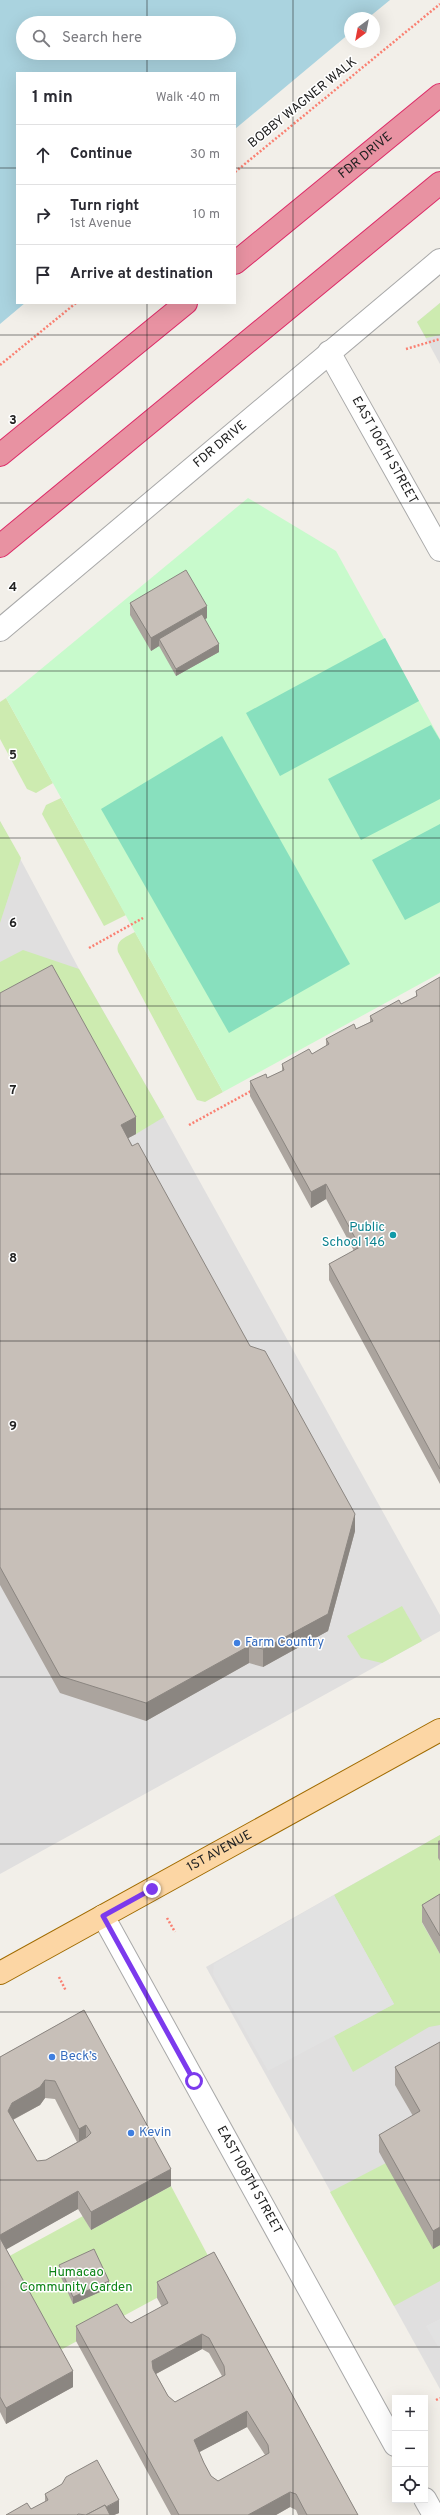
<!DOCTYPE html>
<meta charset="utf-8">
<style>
body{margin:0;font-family:Overpass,sans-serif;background:#f2f2f3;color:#2b2b33}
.controls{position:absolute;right:12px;bottom:12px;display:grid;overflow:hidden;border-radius:0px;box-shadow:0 4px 16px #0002}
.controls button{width:36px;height:36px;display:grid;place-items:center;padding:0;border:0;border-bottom:1px solid #e1e1e2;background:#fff;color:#2b2b33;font:20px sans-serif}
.compass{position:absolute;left:344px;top:12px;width:36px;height:36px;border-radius:50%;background:#fff;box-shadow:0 4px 16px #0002;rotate:212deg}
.stop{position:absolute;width:12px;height:12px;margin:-9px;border:3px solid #7c3aed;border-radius:50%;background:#fff}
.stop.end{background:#7c3aed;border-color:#fff;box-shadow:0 1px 4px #0008}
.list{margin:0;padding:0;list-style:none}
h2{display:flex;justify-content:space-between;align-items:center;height:52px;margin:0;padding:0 16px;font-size:17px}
h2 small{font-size:13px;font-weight:400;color:#7c7c81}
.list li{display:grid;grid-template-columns:26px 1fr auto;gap:12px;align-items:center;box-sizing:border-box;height:60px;padding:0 16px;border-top:1px solid #e1e1e2}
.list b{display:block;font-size:15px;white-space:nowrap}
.list p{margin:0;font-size:13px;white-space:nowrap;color:#7c7c81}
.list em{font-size:13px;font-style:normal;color:#7c7c81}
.icon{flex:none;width:22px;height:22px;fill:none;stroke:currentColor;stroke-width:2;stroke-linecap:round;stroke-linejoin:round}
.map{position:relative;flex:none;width:440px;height:2515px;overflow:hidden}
.search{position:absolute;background:#fff;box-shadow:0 4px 16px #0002;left:16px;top:16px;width:220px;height:44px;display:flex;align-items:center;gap:10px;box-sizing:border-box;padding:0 14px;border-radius:22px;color:#7c7c81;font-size:15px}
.panel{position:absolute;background:#fff;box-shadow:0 4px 16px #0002;left:16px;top:72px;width:220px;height:232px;border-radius:0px}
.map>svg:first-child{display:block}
</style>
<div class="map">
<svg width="440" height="2515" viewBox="0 0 440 2515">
<rect width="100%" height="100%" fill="#f2efe9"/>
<!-- residential -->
<g fill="#e0dfdf">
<polygon points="440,303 440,364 417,322"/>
<polygon points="0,821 79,969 164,1117 440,1615 440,1631 0,1874"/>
<polygon points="440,1835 440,2389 206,1967"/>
</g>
<!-- grass -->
<g fill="#cdebb0">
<polygon points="440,303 440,335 426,338 417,322"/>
<polygon points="6,698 53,783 36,793 27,789 0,739 0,702"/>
<polygon points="61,798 126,915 104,926 42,814 46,805"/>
<polygon points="0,821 21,858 0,923"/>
<path d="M135,932L223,1092L205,1102L197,1100L118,952C115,940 126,937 135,932Z"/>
<polygon points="23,950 79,969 164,1117 136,1134 0,1011 0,962"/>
<polygon points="402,1606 422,1641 382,1663 361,1658 347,1636"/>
<polygon points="440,1835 440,1912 422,1923 440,1954 440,2025 429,2027 353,2072 334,2036 394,2004 334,1895"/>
<polygon points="386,2163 440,2245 440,2281 394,2306 330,2192"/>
<polygon points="171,2186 214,2267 55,2353 4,2259 83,2216 91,2230"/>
</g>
<!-- park -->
<polygon fill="#c8facc" points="248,498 336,551 440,739 440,973 223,1092 6,698"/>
<!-- pitch -->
<g fill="#88e0be">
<polygon points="385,638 419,701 280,776 246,713"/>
<polygon points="431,725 440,740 440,799 361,840 328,779"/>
<polygon points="222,736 350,964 229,1033 101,809"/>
<polygon points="440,824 440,902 405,920 372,860"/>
</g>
<!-- parking -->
<g fill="#e2e2e2">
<polygon points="334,1895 394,2004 268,2071 213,1974 214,1964"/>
<polygon points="440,2319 440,2350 426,2326"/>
</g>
<!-- water -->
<path fill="#aad3df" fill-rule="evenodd" d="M0,0H390L368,18H350V33L235,129V73H17V303H25L0,324ZM23,23H229V53H23Z"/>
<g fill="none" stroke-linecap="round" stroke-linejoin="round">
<defs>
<g id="minor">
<path id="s1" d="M329,352L440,550"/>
<path id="s2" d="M0,630L440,260"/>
<path id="s3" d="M103,1916L395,2445"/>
<polyline points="425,2499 434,2515"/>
</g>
<g id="primary">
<path id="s4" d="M0,1973L440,1730"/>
</g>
<g id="motorway">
<path id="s5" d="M235,263L440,95"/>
<polyline points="0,455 186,303"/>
<polyline points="0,546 440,183"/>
</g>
</defs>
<!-- minor casing -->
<use href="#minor" stroke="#a9a9a9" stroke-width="24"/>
<!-- primary casing -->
<use href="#primary" stroke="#a06b00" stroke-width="24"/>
<!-- motorway casing -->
<use href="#motorway" stroke="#dc2a67" stroke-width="24"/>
<!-- path -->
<g stroke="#fa8072" stroke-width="2.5" stroke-dasharray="2 2" stroke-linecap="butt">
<polyline points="235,172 440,4"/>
<polyline points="406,349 440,339"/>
<polyline points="0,365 76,303"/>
<polyline points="89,948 143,918"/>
<polyline points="189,1125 253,1090"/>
<polyline points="167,1918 175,1932"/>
<polyline points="59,1977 66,1991"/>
<polyline points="436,2400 440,2398"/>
</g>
<!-- minor -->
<use href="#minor" stroke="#fff" stroke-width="22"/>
<!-- primary -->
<use href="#primary" stroke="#fcd6a4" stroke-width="22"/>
<!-- motorway -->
<use href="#motorway" stroke="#e892a2" stroke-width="22"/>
</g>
<!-- wall -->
<g fill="#aba49e" fill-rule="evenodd">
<polygon points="130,603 207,618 205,619 219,652 176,676 159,646 151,651 130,615"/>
<polygon points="440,977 440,1484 329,1280 329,1264 354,1251 326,1199 311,1208 250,1096 250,1081 267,1078 282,1071 282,1064 312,1054 326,1046 326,1039 356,1029 370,1022 370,1016 401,1004 416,996 416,991"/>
<polygon points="0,993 136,1134 128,1138 250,1346 355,1531 328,1631 263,1667 249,1663 146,1721 60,1693 0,1585"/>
<polygon points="440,1840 440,1861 438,1858 438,1841"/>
<polygon points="440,1894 440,1954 422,1922 422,1905"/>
<path d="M84,2010L171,2186L91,2230L78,2209L6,2249L73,2387L6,2424L0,2412V2057ZM45,2098L55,2099L77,2142L46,2160L37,2161L13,2120L40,2105Z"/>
<polygon points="440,2042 440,2245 433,2249 379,2152 379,2135 413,2116 395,2085 395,2067"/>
<path d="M214,2252L358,2515H298L296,2510L290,2507L276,2515H171L76,2341V2326L125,2318L131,2323L162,2307L157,2298V2282ZM202,2349L209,2353L222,2376L175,2402L168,2396L156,2374ZM247,2427L265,2455L218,2481L211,2476L204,2463L199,2452Z"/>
<polygon points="59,2265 109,2288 73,2304 59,2273"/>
<polygon points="45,2494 119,2513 114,2515 6,2515 31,2509 45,2502"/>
</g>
<!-- shaded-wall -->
<g fill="#8b8681">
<polygon points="207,606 207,618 162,644 159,639 159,646 151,651 151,638"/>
<polygon points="219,644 219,652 176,676 176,669"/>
<polygon points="136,1117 136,1134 121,1142 121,1125"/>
<polygon points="326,1184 326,1199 311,1208 311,1192"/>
<polygon points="355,1514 355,1531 328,1631 263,1667 263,1649"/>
<polygon points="249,1646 249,1663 146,1721 146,1703"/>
<polygon points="45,2080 45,2098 40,2105 12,2120 8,2111 12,2103"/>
<polygon points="86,2125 86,2142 79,2146 79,2129"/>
<polygon points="171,2169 171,2186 91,2230 91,2212"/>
<polygon points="78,2191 78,2209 0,2253 0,2235"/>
<polygon points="440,2227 440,2245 433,2249 433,2231"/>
<polygon points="109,2281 109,2288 73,2304 73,2297"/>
<polygon points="202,2334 202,2349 152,2376 152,2361"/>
<polygon points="73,2371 73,2387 6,2424 6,2408"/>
<polygon points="247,2411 247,2427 194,2455 194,2440"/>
<polygon points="290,2492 290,2507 276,2515 248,2515"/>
<polygon points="119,2500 119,2513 114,2515 92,2515"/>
</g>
<!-- building -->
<g fill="#c7bfb8" stroke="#8b8681" fill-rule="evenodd">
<polygon points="186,570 207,606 151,638 130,603"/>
<polygon points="202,614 219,644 176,669 159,639"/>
<polygon points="52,965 136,1117 121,1125 132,1146 138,1143 250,1346 265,1351 355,1514 328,1614 263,1649 249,1646 146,1703 60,1676 0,1567 0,993"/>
<polygon points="440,977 440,1469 329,1264 360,1247 326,1184 311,1192 250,1081 266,1074 267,1078 284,1070 282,1064 309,1049 312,1054 329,1044 326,1039 354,1024 356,1029 373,1021 370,1016 399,1000 401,1004 417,996 416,991"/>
<polygon points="440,1894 440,1936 422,1905"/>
<path d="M84,2010L171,2169L91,2212L78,2191L0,2235V2057ZM45,2080L55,2081L79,2129L86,2125L91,2133L87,2137L46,2160L37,2161L8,2111L12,2103L40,2087Z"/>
<polygon points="440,2042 440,2227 433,2231 379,2135 420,2111 395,2067"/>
<polygon points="0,2238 73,2371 6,2408 0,2397"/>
<polygon points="94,2249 109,2281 73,2297 59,2265"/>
<path d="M214,2252L358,2515H307L296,2494L290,2492L248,2515H179L76,2326L117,2304L125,2318L131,2323L168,2303L157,2282ZM202,2334L209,2338L224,2366L225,2375L175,2402L168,2396L153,2369L152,2361ZM247,2411L268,2445L269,2453L218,2481L211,2476L204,2463L194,2440Z"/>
<polygon points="97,2460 119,2500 106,2507 105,2505 86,2515 78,2514 77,2515 6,2515 27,2503 31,2509 48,2500 45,2494 62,2484 66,2477"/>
<polygon points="105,2505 110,2515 86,2515"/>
</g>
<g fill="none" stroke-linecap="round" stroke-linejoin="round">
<!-- route -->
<polyline stroke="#7c3aed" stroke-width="5" points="152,1889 103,1916 194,2081"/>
</g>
<!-- grid -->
<path fill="none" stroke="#222" stroke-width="1" stroke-opacity="0.55" d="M147,0V23M293,0V2515M147,53V73M0,168H17M235,168H440M147,303V2515M0,335H440M0,503H440M0,671H440M0,838H440M0,1006H440M0,1174H440M0,1341H440M0,1509H440M0,1677H440M0,1844H440M0,2012H440M0,2180H440M0,2347H440"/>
<!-- markers -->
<circle fill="#0f9aa8" stroke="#fff" stroke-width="1.5" cx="393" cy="1235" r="4"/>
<g fill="#3f7fe0" stroke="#fff" stroke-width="1.5">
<circle cx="237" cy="1643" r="4"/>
<circle cx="52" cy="2057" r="4"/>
<circle cx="131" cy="2133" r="4"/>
</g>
<g text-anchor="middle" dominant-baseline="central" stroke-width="3" stroke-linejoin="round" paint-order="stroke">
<!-- street labels -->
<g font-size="13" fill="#222" stroke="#fff">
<text transform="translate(303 103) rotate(-39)">BOBBY WAGNER WALK</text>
<text stroke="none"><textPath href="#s5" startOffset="169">FDR DRIVE</textPath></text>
<text stroke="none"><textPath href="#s2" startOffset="288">FDR DRIVE</textPath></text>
<text stroke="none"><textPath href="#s1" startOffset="113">EAST 106TH STREET</textPath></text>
<text stroke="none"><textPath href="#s4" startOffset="251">1ST AVENUE</textPath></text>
<text stroke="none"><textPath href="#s3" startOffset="302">EAST 108TH STREET</textPath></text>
</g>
<!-- culture labels -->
<g font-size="13" fill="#0d838f" stroke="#fff" text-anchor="end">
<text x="385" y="1228">Public<tspan x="385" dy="15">School 146</tspan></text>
</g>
<!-- shop labels -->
<g font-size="13" fill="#366cbe" stroke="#fff" text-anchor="start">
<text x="245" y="1643">Farm Country</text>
<text x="60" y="2057">Beck’s</text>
<text x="139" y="2133">Kevin</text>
</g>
<!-- park labels -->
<g font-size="13" fill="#0c8416" stroke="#fff">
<text x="76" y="2273">Humacao<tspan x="76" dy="15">Community Garden</tspan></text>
</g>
</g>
<g font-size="13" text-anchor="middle" font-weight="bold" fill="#222" stroke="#fff" stroke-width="3" stroke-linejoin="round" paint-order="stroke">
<text x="13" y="424">3</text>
<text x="13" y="591">4</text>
<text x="13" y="759">5</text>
<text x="13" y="927">6</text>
<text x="13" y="1094">7</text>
<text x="13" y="1262">8</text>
<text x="13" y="1430">9</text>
</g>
</svg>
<div class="controls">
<button>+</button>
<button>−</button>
<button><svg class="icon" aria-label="locate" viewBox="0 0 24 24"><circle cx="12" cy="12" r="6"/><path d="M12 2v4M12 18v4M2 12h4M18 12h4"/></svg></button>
</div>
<svg class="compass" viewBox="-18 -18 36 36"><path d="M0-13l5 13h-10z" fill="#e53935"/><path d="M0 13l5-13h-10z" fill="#7c7c81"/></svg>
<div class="stop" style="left:194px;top:2081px"></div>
<div class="stop end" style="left:152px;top:1889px"></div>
<div class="search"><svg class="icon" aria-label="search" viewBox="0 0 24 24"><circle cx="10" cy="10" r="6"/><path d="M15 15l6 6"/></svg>Search here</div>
<section class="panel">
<h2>1 min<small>Walk · 40 m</small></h2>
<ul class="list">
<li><svg class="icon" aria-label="ahead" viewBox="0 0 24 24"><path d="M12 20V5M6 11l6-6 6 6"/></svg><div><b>Continue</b></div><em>30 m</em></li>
<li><svg class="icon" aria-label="right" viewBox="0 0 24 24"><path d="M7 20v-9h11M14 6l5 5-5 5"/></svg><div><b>Turn right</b><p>1st Avenue</p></div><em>10 m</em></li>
<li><svg class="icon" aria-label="arrive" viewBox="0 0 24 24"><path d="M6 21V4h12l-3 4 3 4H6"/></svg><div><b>Arrive at destination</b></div></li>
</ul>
</section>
</div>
